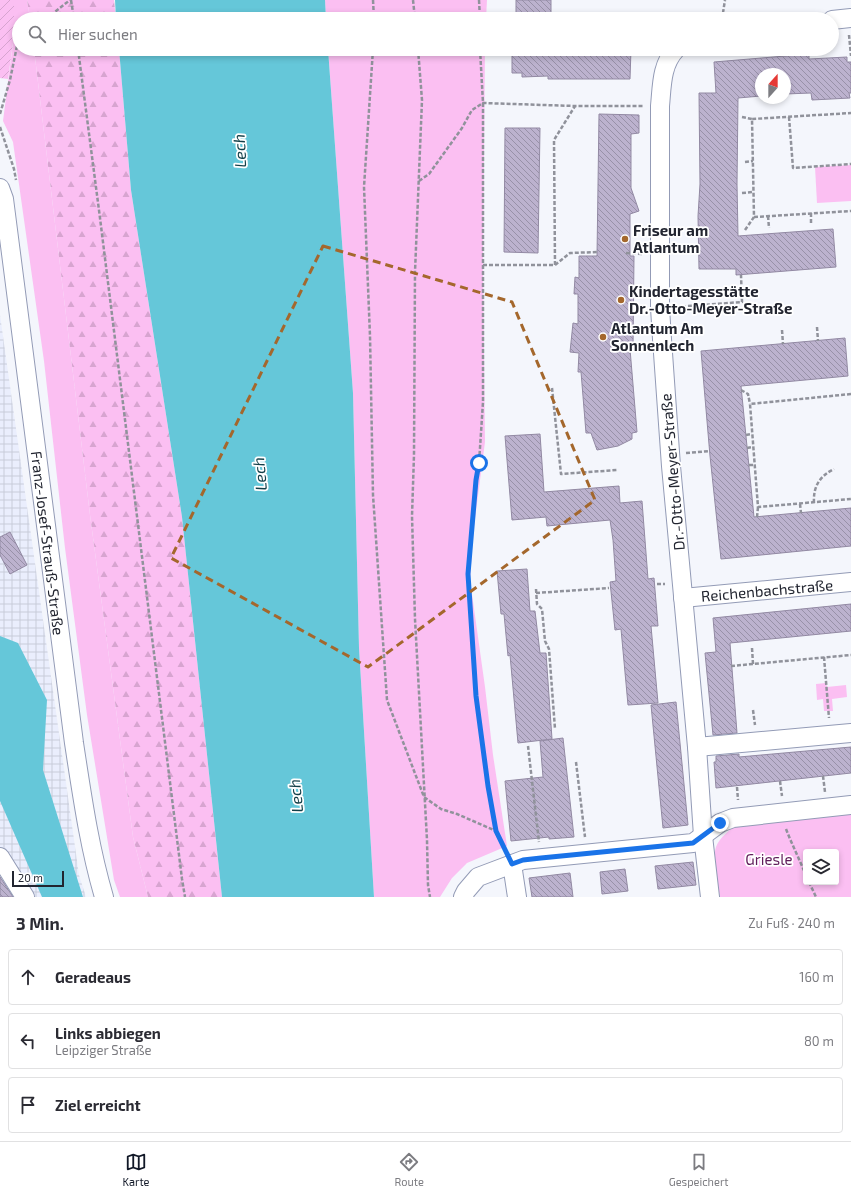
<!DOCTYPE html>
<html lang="de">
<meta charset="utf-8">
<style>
body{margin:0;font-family:"Exo 2",sans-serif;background:#f2f2f3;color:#2b2b33}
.controls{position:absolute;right:12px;bottom:12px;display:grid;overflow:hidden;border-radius:4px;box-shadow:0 2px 6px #0003}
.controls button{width:36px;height:36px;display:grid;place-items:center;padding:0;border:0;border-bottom:1px solid #e1e1e2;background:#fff;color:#2b2b33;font:20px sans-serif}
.compass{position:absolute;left:755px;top:68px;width:36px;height:36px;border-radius:50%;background:#fff;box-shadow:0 2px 6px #0003;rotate:21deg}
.scale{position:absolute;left:12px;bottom:10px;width:52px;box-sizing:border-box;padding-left:4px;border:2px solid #222530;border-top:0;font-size:11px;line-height:14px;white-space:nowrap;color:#222530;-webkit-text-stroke:3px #fff;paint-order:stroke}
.stop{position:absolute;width:12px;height:12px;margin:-9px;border:3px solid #1a73e8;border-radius:50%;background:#fff}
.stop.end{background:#1a73e8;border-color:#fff;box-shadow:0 1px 4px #0008}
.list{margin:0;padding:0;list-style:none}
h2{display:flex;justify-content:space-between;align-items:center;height:52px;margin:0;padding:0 16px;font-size:17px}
h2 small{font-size:13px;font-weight:400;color:#7c7c81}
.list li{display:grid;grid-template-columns:26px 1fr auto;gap:12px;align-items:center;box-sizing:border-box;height:56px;margin:0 8px 8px;padding:0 8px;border:1px solid #e1e1e2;border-radius:4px}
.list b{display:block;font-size:15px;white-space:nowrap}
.list p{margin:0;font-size:13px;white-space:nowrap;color:#7c7c81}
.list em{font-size:13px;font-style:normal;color:#7c7c81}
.icon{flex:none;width:22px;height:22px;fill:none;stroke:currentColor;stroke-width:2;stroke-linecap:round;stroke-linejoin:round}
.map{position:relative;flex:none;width:851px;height:897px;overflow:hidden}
.search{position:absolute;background:#fff;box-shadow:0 2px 6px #0003;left:12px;right:12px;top:12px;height:44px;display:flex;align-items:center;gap:10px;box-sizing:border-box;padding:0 14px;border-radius:22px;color:#7c7c81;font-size:15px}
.sheet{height:244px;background:#fff}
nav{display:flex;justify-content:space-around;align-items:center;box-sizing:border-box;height:56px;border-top:1px solid #e1e1e2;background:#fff;font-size:11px;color:#7c7c81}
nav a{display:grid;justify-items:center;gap:2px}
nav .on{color:#111827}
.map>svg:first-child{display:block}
</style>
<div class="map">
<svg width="851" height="897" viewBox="0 0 851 897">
<defs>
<pattern id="industrial-grid" width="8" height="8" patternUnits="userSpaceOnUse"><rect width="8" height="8" fill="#eaeefd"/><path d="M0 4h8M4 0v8" fill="none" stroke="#c8ccd9"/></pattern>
<pattern id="forest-firs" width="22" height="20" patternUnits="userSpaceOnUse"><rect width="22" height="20" fill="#fbbff2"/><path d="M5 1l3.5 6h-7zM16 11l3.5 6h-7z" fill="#d7a4d0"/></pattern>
<pattern id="garden-furrows" width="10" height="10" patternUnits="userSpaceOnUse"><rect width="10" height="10" fill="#fbbff2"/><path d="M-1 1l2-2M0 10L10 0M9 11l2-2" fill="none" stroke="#d7a4d0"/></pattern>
<pattern id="building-back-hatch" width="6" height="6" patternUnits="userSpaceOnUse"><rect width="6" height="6" fill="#bcb2ce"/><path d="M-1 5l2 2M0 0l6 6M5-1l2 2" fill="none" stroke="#9891a8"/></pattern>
</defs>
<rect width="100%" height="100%" fill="#f4f6fc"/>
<!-- industrial -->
<polygon fill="url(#industrial-grid)" points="0,315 79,875 86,897 0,897"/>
<!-- green -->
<g fill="#fbbff2" fill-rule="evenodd">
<polygon points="14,0 27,0 30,19 19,19 19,49 34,49 90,515 133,837 148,897 120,897 114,880 87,715 65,548 44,361 13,142 3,121 14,35"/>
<polygon points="325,0 487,0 486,19 326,19"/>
<polygon points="328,49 485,49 483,265 485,442 473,534 470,580 485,687 493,755 507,846 467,863 452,878 440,897 374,897 359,648 353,393"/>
<polygon points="851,165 851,201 817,203 815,167"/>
<polygon points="826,683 827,687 846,685 847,697 832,699 833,711 824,711 823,699 817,700 816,684"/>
<path d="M851,813V897H720C718,885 712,858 716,847C719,838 730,830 737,824ZM806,852H836V882H806Z"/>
</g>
<!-- forest -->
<g fill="url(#forest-firs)">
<polygon points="27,0 114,0 116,19 30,19"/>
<polygon points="34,49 119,49 131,190 182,517 222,897 148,897 133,837 90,515"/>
</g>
<!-- garden -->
<polygon fill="url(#garden-furrows)" points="0,0 14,0 14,35 8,79 0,78"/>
<!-- water -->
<g fill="#65c7d9">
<polygon points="115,0 325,0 326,19 116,19"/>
<polygon points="119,49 328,49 353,393 359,648 374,897 222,897 182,517 131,190"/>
<polygon points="0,636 18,643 47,700 43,770 83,897 42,897 0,801"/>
</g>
<!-- building -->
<g fill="url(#building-back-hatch)" stroke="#9289a3">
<rect x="516" y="0" width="35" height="19"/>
<polygon points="512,49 631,49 630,79 548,79 548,76 522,77 522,73 512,73"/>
<polygon points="809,54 809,59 847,57 847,62 851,62 851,93 849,93 850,98 812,100 811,93 785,94 785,74 761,74 761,96 738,98 737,184 738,236 833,229 836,267 736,275 736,269 699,269 698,216 700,184 699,93 716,93 714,62"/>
<polygon points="599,114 639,115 639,133 631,134 631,188 639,211 630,214 630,256 634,256 633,349 630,349 637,432 632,433 632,439 618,446 597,450 591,433 586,433 581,372 578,372 579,353 570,352 573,323 578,324 578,294 574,294 575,277 579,278 579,256 597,256"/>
<polygon points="505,128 540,128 538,253 504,252"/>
<polygon points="845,338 848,376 741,386 754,517 851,508 851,546 721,559 710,456 701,351"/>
<polygon points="540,434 544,492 619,486 620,503 642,501 648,579 654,578 658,626 651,626 658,703 628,705 621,629 615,630 610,582 616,581 613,540 610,520 547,526 546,517 512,520 505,436"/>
<polygon points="10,532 27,565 10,574 0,555 0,537"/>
<polygon points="527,569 530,611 535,611 540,653 546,653 552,739 518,743 510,655 508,656 504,614 501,614 497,571"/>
<polygon points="851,604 851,631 730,643 737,733 713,735 705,653 716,652 713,618"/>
<polygon points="676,702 688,825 663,828 651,705"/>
<polygon points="563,738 574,837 549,839 549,837 511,841 505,781 543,777 540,741"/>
<polygon points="851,747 851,773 716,788 714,762 716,762 716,756 739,754 739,757"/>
<polygon points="693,862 696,885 658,889 655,866"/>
<polygon points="625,869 628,891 602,894 600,872"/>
<polygon points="570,873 573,897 532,897 529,878"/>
<polygon points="0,877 13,897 0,897"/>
</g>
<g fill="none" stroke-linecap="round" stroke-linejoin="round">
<defs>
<g id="minor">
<polyline points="832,20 851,18"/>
<path d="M676,49C661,65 662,86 660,106V308L662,339L671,466L697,747L703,836L710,897"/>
<path d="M0,188L4,199L74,743C82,795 89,846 104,897"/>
<polyline points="683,598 851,582"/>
<polyline points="697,747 851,733"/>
<polyline points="0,857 25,897"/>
<polyline points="512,864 517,897"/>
<polyline points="463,897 466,891 478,877 523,860 693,843 720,823 733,818 851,805"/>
</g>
</defs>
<!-- minor casing -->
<use href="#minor" stroke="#939bb6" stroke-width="20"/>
<!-- path -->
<g stroke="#90929b" stroke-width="2.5" stroke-dasharray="4 2" stroke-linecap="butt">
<polyline points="71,0 74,19"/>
<polyline points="373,0 374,19"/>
<polyline points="413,0 415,19"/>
<polyline points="479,0 480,19"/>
<polyline points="46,19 70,0"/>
<polyline points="722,19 725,0"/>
<polyline points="849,35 851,56"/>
<polyline points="78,49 100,218 182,879 185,897"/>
<polyline points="373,49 364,187 370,336 373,495 387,700 424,797 441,809 457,814 496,831 505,849"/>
<polyline points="418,49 422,100 415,272 414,455 412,516 415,619 427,840 428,885 430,897"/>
<polyline points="480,49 483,103 483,402 479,463 476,481 468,574 476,696 488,786 496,830"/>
<polyline points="744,49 744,53"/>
<polyline points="0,114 10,80 18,41 19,40"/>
<polyline points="742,117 752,119"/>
<polyline points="789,117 793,168 851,164"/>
<polyline points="0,127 14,169 16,180"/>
<polyline points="745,162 753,161"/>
<polyline points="419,181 429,174 462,128 472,110 483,103 575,106 643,106"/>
<polyline points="742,193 753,192"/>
<polyline points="811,213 811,225"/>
<polyline points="768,216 769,228"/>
<polyline points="754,217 851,211"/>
<polyline points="745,230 754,217 752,119 851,113"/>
<polyline points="626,253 643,254"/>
<polyline points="483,265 555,265 570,253 597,252"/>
<polyline points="555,265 554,140 575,106"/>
<polyline points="676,307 742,302 741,275"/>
<polyline points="817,327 818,341"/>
<polyline points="782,330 783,344"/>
<polyline points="552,388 561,474 617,470"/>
<polyline points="741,390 748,394 750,404"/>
<polyline points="851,394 750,404 758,507 851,499"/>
<polyline points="746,435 752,434"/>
<polyline points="747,448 753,447"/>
<polyline points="686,453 710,451"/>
<polyline points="749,465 755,465"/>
<path d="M814,503C813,486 820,476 834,469"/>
<polyline points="800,504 801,513"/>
<polyline points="757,517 758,507"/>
<polyline points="657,584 665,584"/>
<polyline points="536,589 537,604 542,609 545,641 549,649 555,729"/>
<polyline points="536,593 609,588"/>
<polyline points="752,648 753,664"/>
<polyline points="824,657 829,718"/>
<polyline points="731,666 851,655"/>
<polyline points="753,710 755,725"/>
<polyline points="528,746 539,842"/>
<polyline points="576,762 585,837"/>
<polyline points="823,776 825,792"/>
<polyline points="780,781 782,796"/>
<polyline points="737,787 738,800"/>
<polyline points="786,829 790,839 806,875"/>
<polyline points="809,882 816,897"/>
</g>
<!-- minor -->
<use href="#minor" stroke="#fff" stroke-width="18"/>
</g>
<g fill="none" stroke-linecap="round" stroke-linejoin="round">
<!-- route -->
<polyline stroke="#1a73e8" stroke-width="5" points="479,463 476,480 468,574 476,696 488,786 496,831 512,864 523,860 541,858 693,843 720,823"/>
</g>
<!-- marked area -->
<path fill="none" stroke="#a4672c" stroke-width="3" stroke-dasharray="8 5" stroke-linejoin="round" d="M323,246L512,302L595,500L368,667L171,558Z"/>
<!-- markers -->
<g fill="#a4672c" stroke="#fff" stroke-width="1.5">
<circle cx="625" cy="239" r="4"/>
<circle cx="621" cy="300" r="4"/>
<circle cx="603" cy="337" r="4"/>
</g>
<g text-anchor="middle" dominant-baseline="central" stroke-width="3.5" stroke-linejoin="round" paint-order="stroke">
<!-- poi labels -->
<g font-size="15" font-weight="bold" fill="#222530" stroke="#fff" text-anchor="start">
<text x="633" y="230">Friseur am<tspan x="633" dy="17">Atlantum</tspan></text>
<text x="629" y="291">Kindertagesstätte<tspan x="629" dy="17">Dr.-Otto-Meyer-Straße</tspan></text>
<text x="611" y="328">Atlantum Am<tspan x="611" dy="17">Sonnenlech</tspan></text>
</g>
<!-- street labels -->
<g font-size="15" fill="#222530" stroke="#fff">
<text transform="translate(672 472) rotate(-95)">Dr.-Otto-Meyer-Straße</text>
<text transform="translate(48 543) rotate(83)">Franz-Josef-Strauß-Straße</text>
<text transform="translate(767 590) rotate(-5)">Reichenbachstraße</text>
</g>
<!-- park labels -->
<g font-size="15" fill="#601c5a" stroke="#fff">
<text x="769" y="859">Griesle</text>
</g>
<!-- water labels -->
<g font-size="16" font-style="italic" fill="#123f48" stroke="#fff">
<text transform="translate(239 151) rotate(-93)">Lech</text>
<text transform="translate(259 474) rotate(-95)">Lech</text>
<text transform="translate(295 796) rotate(-96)">Lech</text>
</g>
</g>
</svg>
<div class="controls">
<button><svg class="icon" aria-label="layers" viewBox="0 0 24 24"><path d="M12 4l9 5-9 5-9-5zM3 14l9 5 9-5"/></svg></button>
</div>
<svg class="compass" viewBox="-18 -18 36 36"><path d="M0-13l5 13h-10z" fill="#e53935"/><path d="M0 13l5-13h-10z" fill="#7c7c81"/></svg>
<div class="scale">20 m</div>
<div class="stop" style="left:479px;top:463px"></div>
<div class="stop end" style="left:720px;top:823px"></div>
<div class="search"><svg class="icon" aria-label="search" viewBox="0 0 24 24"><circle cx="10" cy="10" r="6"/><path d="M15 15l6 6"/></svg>Hier suchen</div>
</div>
<section class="sheet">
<h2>3 Min.<small>Zu Fuß · 240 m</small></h2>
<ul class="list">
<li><svg class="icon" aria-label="ahead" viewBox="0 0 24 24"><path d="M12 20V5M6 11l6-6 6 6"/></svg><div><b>Geradeaus</b></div><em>160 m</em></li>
<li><svg class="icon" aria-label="left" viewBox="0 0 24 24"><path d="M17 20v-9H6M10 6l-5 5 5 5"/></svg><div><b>Links abbiegen</b><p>Leipziger Straße</p></div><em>80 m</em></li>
<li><svg class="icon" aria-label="arrive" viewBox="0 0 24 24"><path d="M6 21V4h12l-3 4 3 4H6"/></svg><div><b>Ziel erreicht</b></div></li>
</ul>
</section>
<nav>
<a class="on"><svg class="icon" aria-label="map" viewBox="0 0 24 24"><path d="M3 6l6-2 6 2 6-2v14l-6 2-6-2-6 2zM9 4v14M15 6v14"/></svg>Karte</a>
<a><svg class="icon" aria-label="directions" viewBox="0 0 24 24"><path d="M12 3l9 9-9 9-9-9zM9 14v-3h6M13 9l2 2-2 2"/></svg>Route</a>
<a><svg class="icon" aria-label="saved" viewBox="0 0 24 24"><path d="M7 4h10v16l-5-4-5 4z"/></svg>Gespeichert</a>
</nav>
